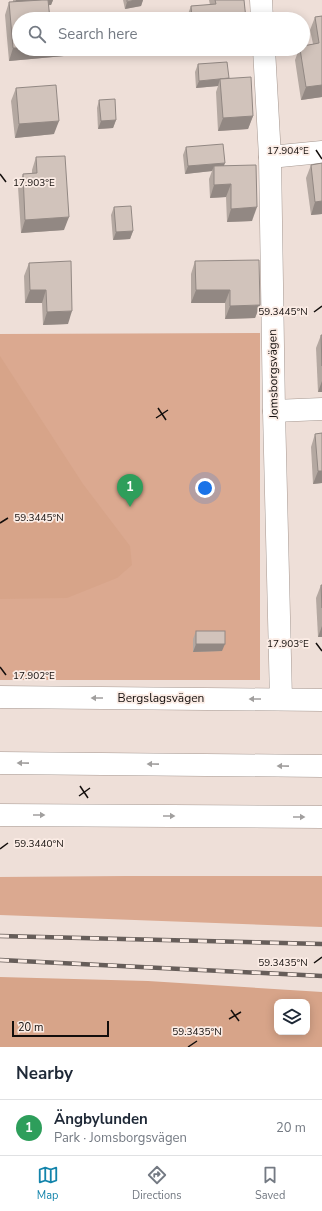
<!DOCTYPE html>
<meta charset="utf-8">
<style>
body{margin:0;font-family:"Nunito Sans",sans-serif;background:#f6f6f7;color:#1f2937}
.controls{position:absolute;right:12px;bottom:12px;display:grid;overflow:hidden;border-radius:8px;box-shadow:0 2px 10px #0003}
.controls button{width:36px;height:36px;display:grid;place-items:center;padding:0;border:0;border-bottom:1px solid #e0e1e3;background:#fff;color:#1f2937;font:20px sans-serif}
.scale{position:absolute;left:12px;bottom:10px;width:97px;box-sizing:border-box;padding-left:4px;border:2px solid #130e0c;border-top:0;font-size:11px;line-height:14px;white-space:nowrap;color:#130e0c;-webkit-text-stroke:3px #fbece5;paint-order:stroke}
.you{position:absolute;left:205px;top:488px;width:14px;height:14px;margin:-10px;border:3px solid #fff;border-radius:50%;background:#1a73e8;box-shadow:0 0 0 6px #1a73e833}
.badge{display:grid;place-items:center;width:26px;height:26px;border-radius:50%;background:#1384ab;color:#fff;font-size:13px;font-weight:700}
.pin{position:absolute;translate:-50% -33px;filter:drop-shadow(0 1px 2px #0008)}
.pin::after{content:'';position:absolute;top:21px;width:14px;height:12px;background:inherit;clip-path:polygon(0 0,100% 0,50% 100%)}
.list{margin:0;padding:0;list-style:none}
h2{display:flex;justify-content:space-between;align-items:center;height:52px;margin:0;padding:0 16px;font-size:17px}
h2 small{font-size:13px;font-weight:400;color:#747a83}
.list li{display:grid;grid-template-columns:26px 1fr auto;gap:12px;align-items:center;box-sizing:border-box;height:56px;padding:0 16px;border-top:1px solid #e0e1e3}
.list b{display:block;font-size:15px;white-space:nowrap}
.list p{margin:0;font-size:13px;white-space:nowrap;color:#747a83}
.list em{font-size:13px;font-style:normal;color:#747a83}
.icon{flex:none;width:22px;height:22px;fill:none;stroke:currentColor;stroke-width:2;stroke-linecap:round;stroke-linejoin:round}
.map{position:relative;flex:none;width:322px;height:1047px;overflow:hidden}
.search{position:absolute;background:#fff;box-shadow:0 2px 10px #0003;left:12px;right:12px;top:12px;height:44px;display:flex;align-items:center;gap:10px;box-sizing:border-box;padding:0 14px;border-radius:22px;color:#747a83;font-size:15px}
.sheet{height:108px;background:#fff}
nav{display:flex;justify-content:space-around;align-items:center;box-sizing:border-box;height:56px;border-top:1px solid #e0e1e3;background:#fff;font-size:11px;color:#747a83}
nav a{display:grid;justify-items:center;gap:2px}
nav .on{color:#1384ab}
.map>svg:first-child{display:block}
</style>
<div class="map">
<svg width="322" height="1047" viewBox="0 0 322 1047">
<rect width="100%" height="100%" fill="#eedfd8"/>
<!-- green -->
<g fill="#dba990">
<polygon points="260,333 260,680 0,680 0,334"/>
<polygon points="125,876 322,876 322,927 0,915 0,877"/>
</g>
<!-- forest -->
<g fill="#d7a489" fill-rule="evenodd">
<polygon points="0,356 83,484 130,546 132,565 117,578 67,598 0,599"/>
<path d="M0,977L148,981L322,992V1047H0ZM277,1002H307V1032H277Z"/>
</g>
<g fill="none" stroke-linecap="round" stroke-linejoin="round">
<defs>
<g id="street">
<polyline points="261,0 262,19"/>
<polyline points="264,49 270,157 274,411 281,699"/>
<polyline points="270,157 322,152"/>
<polyline points="274,411 322,409"/>
<polyline points="0,697 322,700"/>
</g>
<g id="secondary">
<polyline points="0,763 322,766"/>
<polyline points="0,815 322,817"/>
</g>
</defs>
<!-- street casing -->
<use href="#street" stroke="#a69891" stroke-width="23"/>
<!-- secondary casing -->
<use href="#secondary" stroke="#a69891" stroke-width="23"/>
<!-- street -->
<use href="#street" stroke="#fff" stroke-width="22"/>
<!-- secondary -->
<use href="#secondary" stroke="#fff" stroke-width="22"/>
<defs>
<g id="rail">
<polyline points="0,936 322,944"/>
<polyline points="0,960 322,976"/>
</g>
</defs>
<!-- rail casing -->
<use href="#rail" stroke="#665d59" stroke-width="4.5"/>
<!-- rail -->
<use href="#rail" stroke="#fbece5" stroke-width="3" stroke-dasharray="9" stroke-linecap="butt"/>
</g>
<!-- wall -->
<g fill="#b4a8a1">
<polygon points="13,0 53,0 51,5 49,5 19,49 67,49 64,56 9,61 5,15 9,2 13,2"/>
<polygon points="123,0 143,0 141,6 125,9"/>
<polygon points="209,0 244,0 246,19 186,19 191,6 210,5"/>
<polygon points="322,16 322,97 301,100 295,60 299,49 303,49 313,44 310,30 315,17"/>
<polygon points="198,64 228,78 253,116 248,129 218,131 216,92 218,86 196,88 195,72"/>
<polygon points="16,88 54,134 15,138 11,101"/>
<polygon points="99,100 116,120 113,128 98,129 97,108"/>
<polygon points="186,147 224,166 252,221 227,222 226,197 210,198 209,179 212,171 185,174 183,155"/>
<polygon points="36,157 64,230 21,233 18,187 23,174 32,173 32,170"/>
<polygon points="322,163 322,214 311,215 306,178 311,165"/>
<polygon points="114,207 133,231 130,239 113,240 111,215"/>
<polygon points="195,261 260,305 255,318 225,319 225,303 191,303 191,274"/>
<polygon points="29,263 68,324 43,325 42,303 25,303 24,276"/>
<polygon points="321,335 322,335 322,392 318,392 316,348"/>
<polygon points="322,433 322,483 313,484 311,447 315,434"/>
<polygon points="321,585 322,585 322,637 318,637 316,598"/>
<polygon points="196,631 222,651 193,652 193,639"/>
</g>
<!-- shaded-wall -->
<g fill="#928883">
<polygon points="16,0 53,0 51,5 13,7"/>
<polygon points="135,0 143,0 141,6 125,9 127,2"/>
<polygon points="13,48 19,48 19,49 67,49 64,56 9,61"/>
<polygon points="220,79 218,86 196,88 199,81"/>
<polygon points="322,85 322,97 301,100 306,87"/>
<polygon points="253,116 248,129 218,131 223,118"/>
<polygon points="116,120 113,128 98,129 101,121"/>
<polygon points="59,121 54,134 15,138 19,124"/>
<polygon points="225,163 222,171 214,166 212,171 185,174 188,166"/>
<polygon points="231,184 226,197 210,198 214,185"/>
<polygon points="322,201 322,214 311,215 315,202"/>
<polygon points="257,207 252,221 227,222 231,209"/>
<polygon points="69,217 64,230 21,233 25,220"/>
<polygon points="133,231 130,239 113,240 116,232"/>
<polygon points="30,290 46,290 42,303 25,303"/>
<polygon points="196,290 230,290 225,303 191,303"/>
<polygon points="260,305 255,318 225,319 230,306"/>
<polygon points="72,311 68,324 43,325 47,312"/>
<polygon points="322,381 322,392 318,392"/>
<polygon points="318,471 322,471 322,483 313,484"/>
<polygon points="322,626 322,637 318,637"/>
<polygon points="196,644 225,644 222,651 193,652"/>
</g>
<!-- building -->
<g fill="#d1c3bb" stroke="#928883">
<polygon points="42,0 48,0 50,19 19,19 19,48 13,48 9,2"/>
<polygon points="127,0 135,0 127,2"/>
<polygon points="215,0 244,0 246,19 192,19 191,6 216,4"/>
<polygon points="322,16 322,85 306,87 300,49 303,49 303,46 319,43 315,17"/>
<polygon points="227,62 229,78 199,81 198,64"/>
<polygon points="251,77 253,116 223,118 220,79"/>
<polygon points="56,85 59,121 19,124 16,88"/>
<polygon points="115,99 116,120 101,121 99,100"/>
<polygon points="223,144 225,163 188,166 186,147"/>
<polygon points="65,156 69,217 25,220 23,174 37,173 36,157"/>
<polygon points="322,163 322,201 315,202 311,165"/>
<polygon points="256,165 257,207 231,209 231,184 214,185 214,166"/>
<polygon points="131,206 133,231 116,232 114,207"/>
<polygon points="259,260 260,305 230,306 230,290 196,290 195,261"/>
<polygon points="71,261 72,311 47,312 46,290 30,290 29,263"/>
<polygon points="321,335 322,335 322,366"/>
<polygon points="322,433 322,471 318,471 315,434"/>
<polygon points="321,585 322,585 322,608"/>
<rect x="196" y="631" width="29" height="13"/>
</g>
<!-- one-way arrows -->
<defs><path id="oneway-solid" d="M-6-.8H1V-3.2L6.5 0L1 3.2V.8H-6Z"/></defs>
<g fill="#a19f9e">
<use href="#oneway-solid" transform="translate(97 698) rotate(-180)"/>
<use href="#oneway-solid" transform="translate(255 699) rotate(-180)"/>
<use href="#oneway-solid" transform="translate(23 763) rotate(-179)"/>
<use href="#oneway-solid" transform="translate(153 764) rotate(-179)"/>
<use href="#oneway-solid" transform="translate(283 766) rotate(-179)"/>
<use href="#oneway-solid" transform="translate(39 815)"/>
<use href="#oneway-solid" transform="translate(169 816)"/>
<use href="#oneway-solid" transform="translate(299 817)"/>
</g>
<!-- ticks -->
<path fill="none" stroke="#130e0c" stroke-width="1.5" d="M316,150L322,159M0,174L6,182M314,312L322,306M158,408L166,420M156,418L168,410M0,523L8,518M316,643L322,651M0,667L6,675M80,786L88,798M79,796L90,788M0,849L8,843M314,963L322,957M231,1010L239,1021M229,1019L241,1012M188,1047L197,1041"/>
<g text-anchor="middle" dominant-baseline="central" stroke-width="3.5" stroke-linejoin="round" paint-order="stroke">
<!-- street labels -->
<g font-size="12" fill="#130e0c" stroke="#fbece5">
<text transform="translate(273 374) rotate(-91)">Jomsborgsvägen</text>
<text x="161" y="698">Bergslagsvägen</text>
</g>
</g>
<g font-size="10" text-anchor="middle" fill="#130e0c" stroke="#fbece5" stroke-width="3.5" stroke-linejoin="round" paint-order="stroke">
<text x="288" y="154">17.904°E</text>
<text x="34" y="186">17.903°E</text>
<text x="283" y="315">59.3445°N</text>
<text x="39" y="521">59.3445°N</text>
<text x="288" y="647">17.903°E</text>
<text x="34" y="679">17.902°E</text>
<text x="39" y="847">59.3440°N</text>
<text x="283" y="966">59.3435°N</text>
<text x="197" y="1035">59.3435°N</text>
</g>
</svg>
<div class="controls">
<button><svg class="icon" aria-label="layers" viewBox="0 0 24 24"><path d="M12 4l9 5-9 5-9-5zM3 14l9 5 9-5"/></svg></button>
</div>
<div class="scale">20 m</div>
<div class="you"></div>
<div class="pin badge" style="left:130px;top:507px;background:#2e9e5b">1</div>
<div class="search"><svg class="icon" aria-label="search" viewBox="0 0 24 24"><circle cx="10" cy="10" r="6"/><path d="M15 15l6 6"/></svg>Search here</div>
</div>
<section class="sheet">
<h2>Nearby<small></small></h2>
<ul class="list">
<li><span class="badge" style="background:#2e9e5b">1</span><div><b>Ängbylunden</b><p>Park · Jomsborgsvägen</p></div><em>20 m</em></li>
</ul>
</section>
<nav>
<a class="on"><svg class="icon" aria-label="map" viewBox="0 0 24 24"><path d="M3 6l6-2 6 2 6-2v14l-6 2-6-2-6 2zM9 4v14M15 6v14"/></svg>Map</a>
<a><svg class="icon" aria-label="directions" viewBox="0 0 24 24"><path d="M12 3l9 9-9 9-9-9zM9 14v-3h6M13 9l2 2-2 2"/></svg>Directions</a>
<a><svg class="icon" aria-label="saved" viewBox="0 0 24 24"><path d="M7 4h10v16l-5-4-5 4z"/></svg>Saved</a>
</nav>
